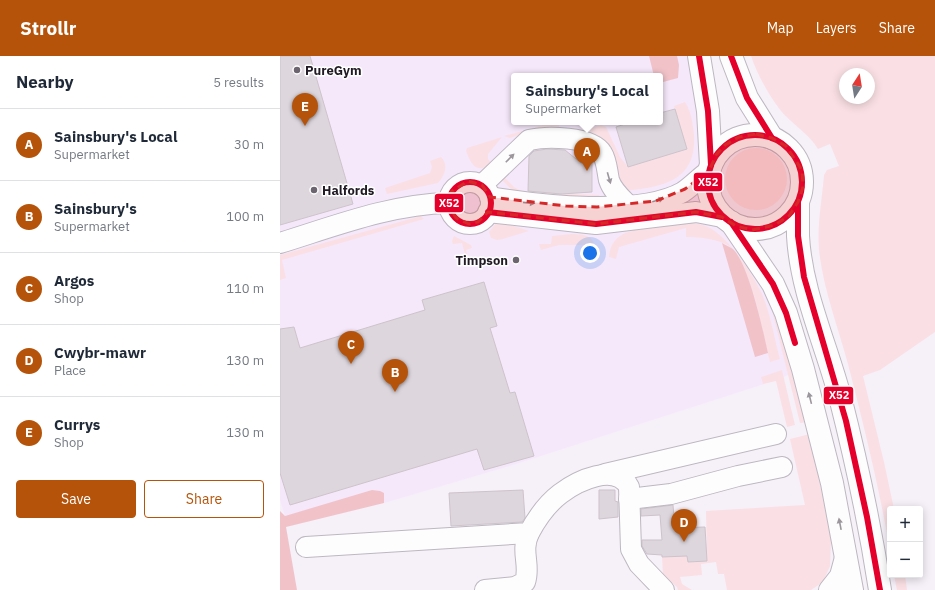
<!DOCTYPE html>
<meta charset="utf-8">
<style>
body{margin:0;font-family:"IBM Plex Sans",sans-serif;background:#f2f2f3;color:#1f2937}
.controls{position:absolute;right:12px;bottom:12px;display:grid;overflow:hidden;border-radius:4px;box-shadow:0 2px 10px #0003}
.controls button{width:36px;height:36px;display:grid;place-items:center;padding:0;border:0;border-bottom:1px solid #e0e1e3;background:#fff;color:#1f2937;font:20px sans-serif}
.compass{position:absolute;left:559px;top:12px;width:36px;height:36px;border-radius:50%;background:#fff;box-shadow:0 2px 10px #0003;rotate:12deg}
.you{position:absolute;left:310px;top:197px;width:14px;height:14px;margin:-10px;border:3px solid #fff;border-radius:50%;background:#1a73e8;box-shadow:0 0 0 6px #1a73e833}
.badge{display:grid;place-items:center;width:26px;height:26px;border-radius:50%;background:#b45309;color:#fff;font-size:13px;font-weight:700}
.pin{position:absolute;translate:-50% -33px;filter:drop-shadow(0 1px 2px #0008)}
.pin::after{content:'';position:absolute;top:21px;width:14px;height:12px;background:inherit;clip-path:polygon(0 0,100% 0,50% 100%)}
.popup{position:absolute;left:231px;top:17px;width:152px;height:52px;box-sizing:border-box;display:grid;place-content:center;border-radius:4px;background:#fff;filter:drop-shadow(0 1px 3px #0005);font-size:13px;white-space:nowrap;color:#747a83}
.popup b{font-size:15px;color:#1f2937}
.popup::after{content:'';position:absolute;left:50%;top:100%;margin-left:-8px;border:8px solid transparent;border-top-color:#fff}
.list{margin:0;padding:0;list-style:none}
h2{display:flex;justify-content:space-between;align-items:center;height:52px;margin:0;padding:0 16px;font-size:17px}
h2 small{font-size:13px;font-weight:400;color:#747a83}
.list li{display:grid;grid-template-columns:26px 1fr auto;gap:12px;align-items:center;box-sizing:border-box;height:72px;padding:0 16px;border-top:1px solid #e0e1e3}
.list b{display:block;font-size:15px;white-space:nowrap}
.list p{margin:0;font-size:13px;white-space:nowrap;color:#747a83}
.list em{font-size:13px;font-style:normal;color:#747a83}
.actions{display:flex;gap:8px;padding:12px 16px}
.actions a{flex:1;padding:9px 0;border:1px solid #b45309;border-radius:4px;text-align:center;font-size:14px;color:#b45309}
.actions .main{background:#b45309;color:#fff}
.map{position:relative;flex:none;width:655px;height:534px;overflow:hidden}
header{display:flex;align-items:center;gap:24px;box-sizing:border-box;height:56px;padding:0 20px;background:#b45309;color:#fff}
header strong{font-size:19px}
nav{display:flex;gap:22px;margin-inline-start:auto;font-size:14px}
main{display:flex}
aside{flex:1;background:#fff}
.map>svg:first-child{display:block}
</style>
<header>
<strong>Strollr</strong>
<nav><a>Map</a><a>Layers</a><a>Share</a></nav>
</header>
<main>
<aside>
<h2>Nearby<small>5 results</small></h2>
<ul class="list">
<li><span class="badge">A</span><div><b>Sainsbury's Local</b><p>Supermarket</p></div><em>30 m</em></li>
<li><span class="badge">B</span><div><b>Sainsbury's</b><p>Supermarket</p></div><em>100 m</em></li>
<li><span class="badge">C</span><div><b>Argos</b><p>Shop</p></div><em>110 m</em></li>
<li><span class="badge">D</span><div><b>Cwybr-mawr</b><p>Place</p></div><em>130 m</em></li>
<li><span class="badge">E</span><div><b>Currys</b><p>Shop</p></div><em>130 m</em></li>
</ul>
<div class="actions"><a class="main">Save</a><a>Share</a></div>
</aside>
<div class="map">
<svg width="655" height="534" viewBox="0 0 655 534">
<rect width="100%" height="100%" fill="#f6f0f9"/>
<!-- built -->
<path fill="#f5e8fb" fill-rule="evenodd" d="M0,0H415L431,109L428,131L432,147L456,170L523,313L496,324L239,407L104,447V437L5,460L0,444ZM234,20H380V66H234Z"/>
<!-- green -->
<g fill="#fae0e4" fill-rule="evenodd">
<path d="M471,0H655V276L600,314L583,320L604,406L614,453H610V494C599,431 584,370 568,308C558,271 543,232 539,194C537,168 542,144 544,119L547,114L559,110L550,88L538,93C528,77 513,69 501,55C489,40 477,18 471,0ZM565,18H589V42H565Z"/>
<path d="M405,46C411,55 413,68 414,79C417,126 381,131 345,135L309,79L311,72L321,69L326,71L340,101L348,111L407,93L394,50Z"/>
<polygon points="274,66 278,66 281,78 251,75 230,82 224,80"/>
<path d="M222,81L208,98V103L212,108C197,118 191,109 186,95L187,92Z"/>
<circle cx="476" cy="123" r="31"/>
<path d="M161,101C169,109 165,119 158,127L107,138L105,132L150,117L152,111L150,105Z"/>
<polygon points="224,121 234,131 244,136 319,139 321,143 234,136 222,124"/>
<polygon points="141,160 144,163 2,204 6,222 0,224 0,199"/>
<path d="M407,166C414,167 422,168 428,171C447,180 470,214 479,232C490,252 494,282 500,303L490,306C481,272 477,235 459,204C457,201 455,196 453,193C442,183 419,181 406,181V172L339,191L336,203L329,201C331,174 356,174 376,171C387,170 397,168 407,166Z"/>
<polygon points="216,167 225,167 249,175 223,183 217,184 211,182 209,176"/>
<path d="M291,178C300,178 310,178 314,187L312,189H279L261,194L259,188H271L272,180Z"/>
<polygon points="174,180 191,189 192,192 186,194 188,202 186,202 182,187 173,188 172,185"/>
<polygon points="488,238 504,273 528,366 520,367"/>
<polygon points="502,314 515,369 507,371 496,325 483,328 481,321"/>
<polygon points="530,378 551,484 550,510 543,526 531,534 447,534 444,518 438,518 436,506 421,508 422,519 400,521 402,528 412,534 398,534 397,531 383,519 382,501 407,500 408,506 427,505 426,455 525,449 510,383"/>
<polygon points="614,519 625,519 627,534 617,534"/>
</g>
<!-- forest -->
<g fill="#f1c3c9">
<polygon points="369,0 397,0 399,9 398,22 383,26 380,25 380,20 374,20"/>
<path d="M442,187C445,189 450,191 453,193C469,209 483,274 488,297L475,301Z"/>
<polygon points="92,434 100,435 104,437 104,447 6,471 17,534 0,534 0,455 5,460"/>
</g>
<!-- building -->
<g fill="#ded6dd" stroke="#cdc3cb">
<polygon points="0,0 30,0 73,148 0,169"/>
<polygon points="395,53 407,93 348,111 336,71 351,66 380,66 380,57"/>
<polygon points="267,93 285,94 301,107 312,107 312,136 281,138 248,135 249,100 254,95"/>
<polygon points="204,226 217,270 210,272 230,337 235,336 254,400 204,414 197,393 10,449 0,417 0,273 14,271 20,292 145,254 142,244"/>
<polygon points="243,434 245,462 242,466 171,470 169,437"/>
<polygon points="319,434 335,434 335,445 338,446 338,461 319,463"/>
<polygon points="393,449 395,472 425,471 427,505 408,506 407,500 382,501 382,499 367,498 362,490 362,484 382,484 380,459 361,460 361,453"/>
</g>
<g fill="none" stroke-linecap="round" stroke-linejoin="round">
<defs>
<g id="minor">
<circle cx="190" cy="147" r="21"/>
<path d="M202,129L249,84C266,80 312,80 322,97C327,105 327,115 329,124C332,134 341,142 348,149"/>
<path d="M210,141C259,149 359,161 403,136C412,130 420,121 429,115"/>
<polyline points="208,156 316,168 416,156 442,161"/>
<path d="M0,187C55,170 111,148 169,147"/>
<polyline points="325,418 496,378"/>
<polyline points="349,443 391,438 458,420 502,411"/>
<path d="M26,491L249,477C257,462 267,448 280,438C297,425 336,406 349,431L351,493L359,508L384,534"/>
<path d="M205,534L235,531L245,526C251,509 240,496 249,477"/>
<polyline points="549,534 560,520 566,498"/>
</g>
<g id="major">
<polyline points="419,0 428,55 431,109"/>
<polyline points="451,0 467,42 492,82"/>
<circle cx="475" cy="126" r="47"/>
<path d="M518,146C518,158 518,169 518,180C521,235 546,288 560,341C576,404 590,469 600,534"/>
<polyline points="451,166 493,228 506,257 523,313 552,427 572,534"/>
</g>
</defs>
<!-- minor casing -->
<use href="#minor" stroke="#bdb7c1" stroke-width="22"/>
<!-- major casing -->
<use href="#major" stroke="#bdb7c1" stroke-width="24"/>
<!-- minor -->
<use href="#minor" stroke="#fefdfe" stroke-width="20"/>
<!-- major -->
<use href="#major" stroke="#fefdfe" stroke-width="22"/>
<defs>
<g id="bus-1">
<polyline points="419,0 428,55 431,109"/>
<polyline points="451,0 467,42 492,82"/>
<circle cx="475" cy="126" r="47"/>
<circle cx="190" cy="147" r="21"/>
<polyline points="518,146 518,180 524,221 566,365 587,461 600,534"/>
<polyline points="208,156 316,168 416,156 442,161"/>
<polyline points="451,166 493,228 506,257 515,287"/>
</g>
</defs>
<!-- bus-1 casing -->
<use href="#bus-1" stroke="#fff" stroke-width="9"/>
<!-- bus-1 -->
<use href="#bus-1" stroke="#e4002b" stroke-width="6"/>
</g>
<!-- one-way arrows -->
<defs><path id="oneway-solid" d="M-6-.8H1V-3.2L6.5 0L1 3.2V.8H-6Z"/></defs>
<g fill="#9b979c">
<use href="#oneway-solid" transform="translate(230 102) rotate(-45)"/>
<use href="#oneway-solid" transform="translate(329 122) rotate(74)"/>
<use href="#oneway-solid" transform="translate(378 144) rotate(-16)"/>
<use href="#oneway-solid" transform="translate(249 147) rotate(5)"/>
<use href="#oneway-solid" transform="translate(530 342) rotate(-104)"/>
<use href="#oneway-solid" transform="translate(560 468) rotate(-101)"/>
</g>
<!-- marked area -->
<path fill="#d62828" fill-opacity="0.2" stroke="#d62828" stroke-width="3" stroke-dasharray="8 5" stroke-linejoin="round" d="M476,78L492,82L506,90L522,114L523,131L518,146L509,160L495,169L472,174L456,170L442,161L416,156L316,168L208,156L198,166L189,168L176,162L169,150L171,136L188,125L202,129L210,141L286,150L317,151L376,145L405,133L429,115L436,99L445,89L459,81Z"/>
<!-- markers -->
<g fill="#6c656f" stroke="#fff" stroke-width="1.5">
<circle cx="17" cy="14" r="4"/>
<circle cx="34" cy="134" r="4"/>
<circle cx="236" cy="204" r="4"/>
</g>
<g text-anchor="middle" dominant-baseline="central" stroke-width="3" stroke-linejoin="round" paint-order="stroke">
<!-- poi labels -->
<g font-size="13" font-weight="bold" fill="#211a24" stroke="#fff" text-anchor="start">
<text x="25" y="14">PureGym</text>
<text x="42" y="134">Halfords</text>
<text x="228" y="204" text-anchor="end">Timpson</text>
</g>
</g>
<g stroke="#fff" stroke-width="1.5">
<rect x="413" y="116" width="30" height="20" rx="4" fill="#e4002b"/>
<rect x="154" y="137" width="30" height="20" rx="4" fill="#e4002b"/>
<rect x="543" y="330" width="31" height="19" rx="4" fill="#e4002b"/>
</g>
<g font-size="11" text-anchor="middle" font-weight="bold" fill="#fff">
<text x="428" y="130">X52</text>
<text x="169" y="151">X52</text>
<text x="559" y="343">X52</text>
</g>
</svg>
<div class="controls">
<button>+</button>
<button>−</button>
</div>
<svg class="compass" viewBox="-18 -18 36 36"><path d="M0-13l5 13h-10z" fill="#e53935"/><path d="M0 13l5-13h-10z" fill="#747a83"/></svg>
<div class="you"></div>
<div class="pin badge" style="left:307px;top:115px">A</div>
<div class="popup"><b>Sainsbury's Local</b>Supermarket</div>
<div class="pin badge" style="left:115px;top:336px">B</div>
<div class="pin badge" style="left:71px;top:308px">C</div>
<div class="pin badge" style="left:404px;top:486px">D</div>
<div class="pin badge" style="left:25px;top:70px">E</div>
</div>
</main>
